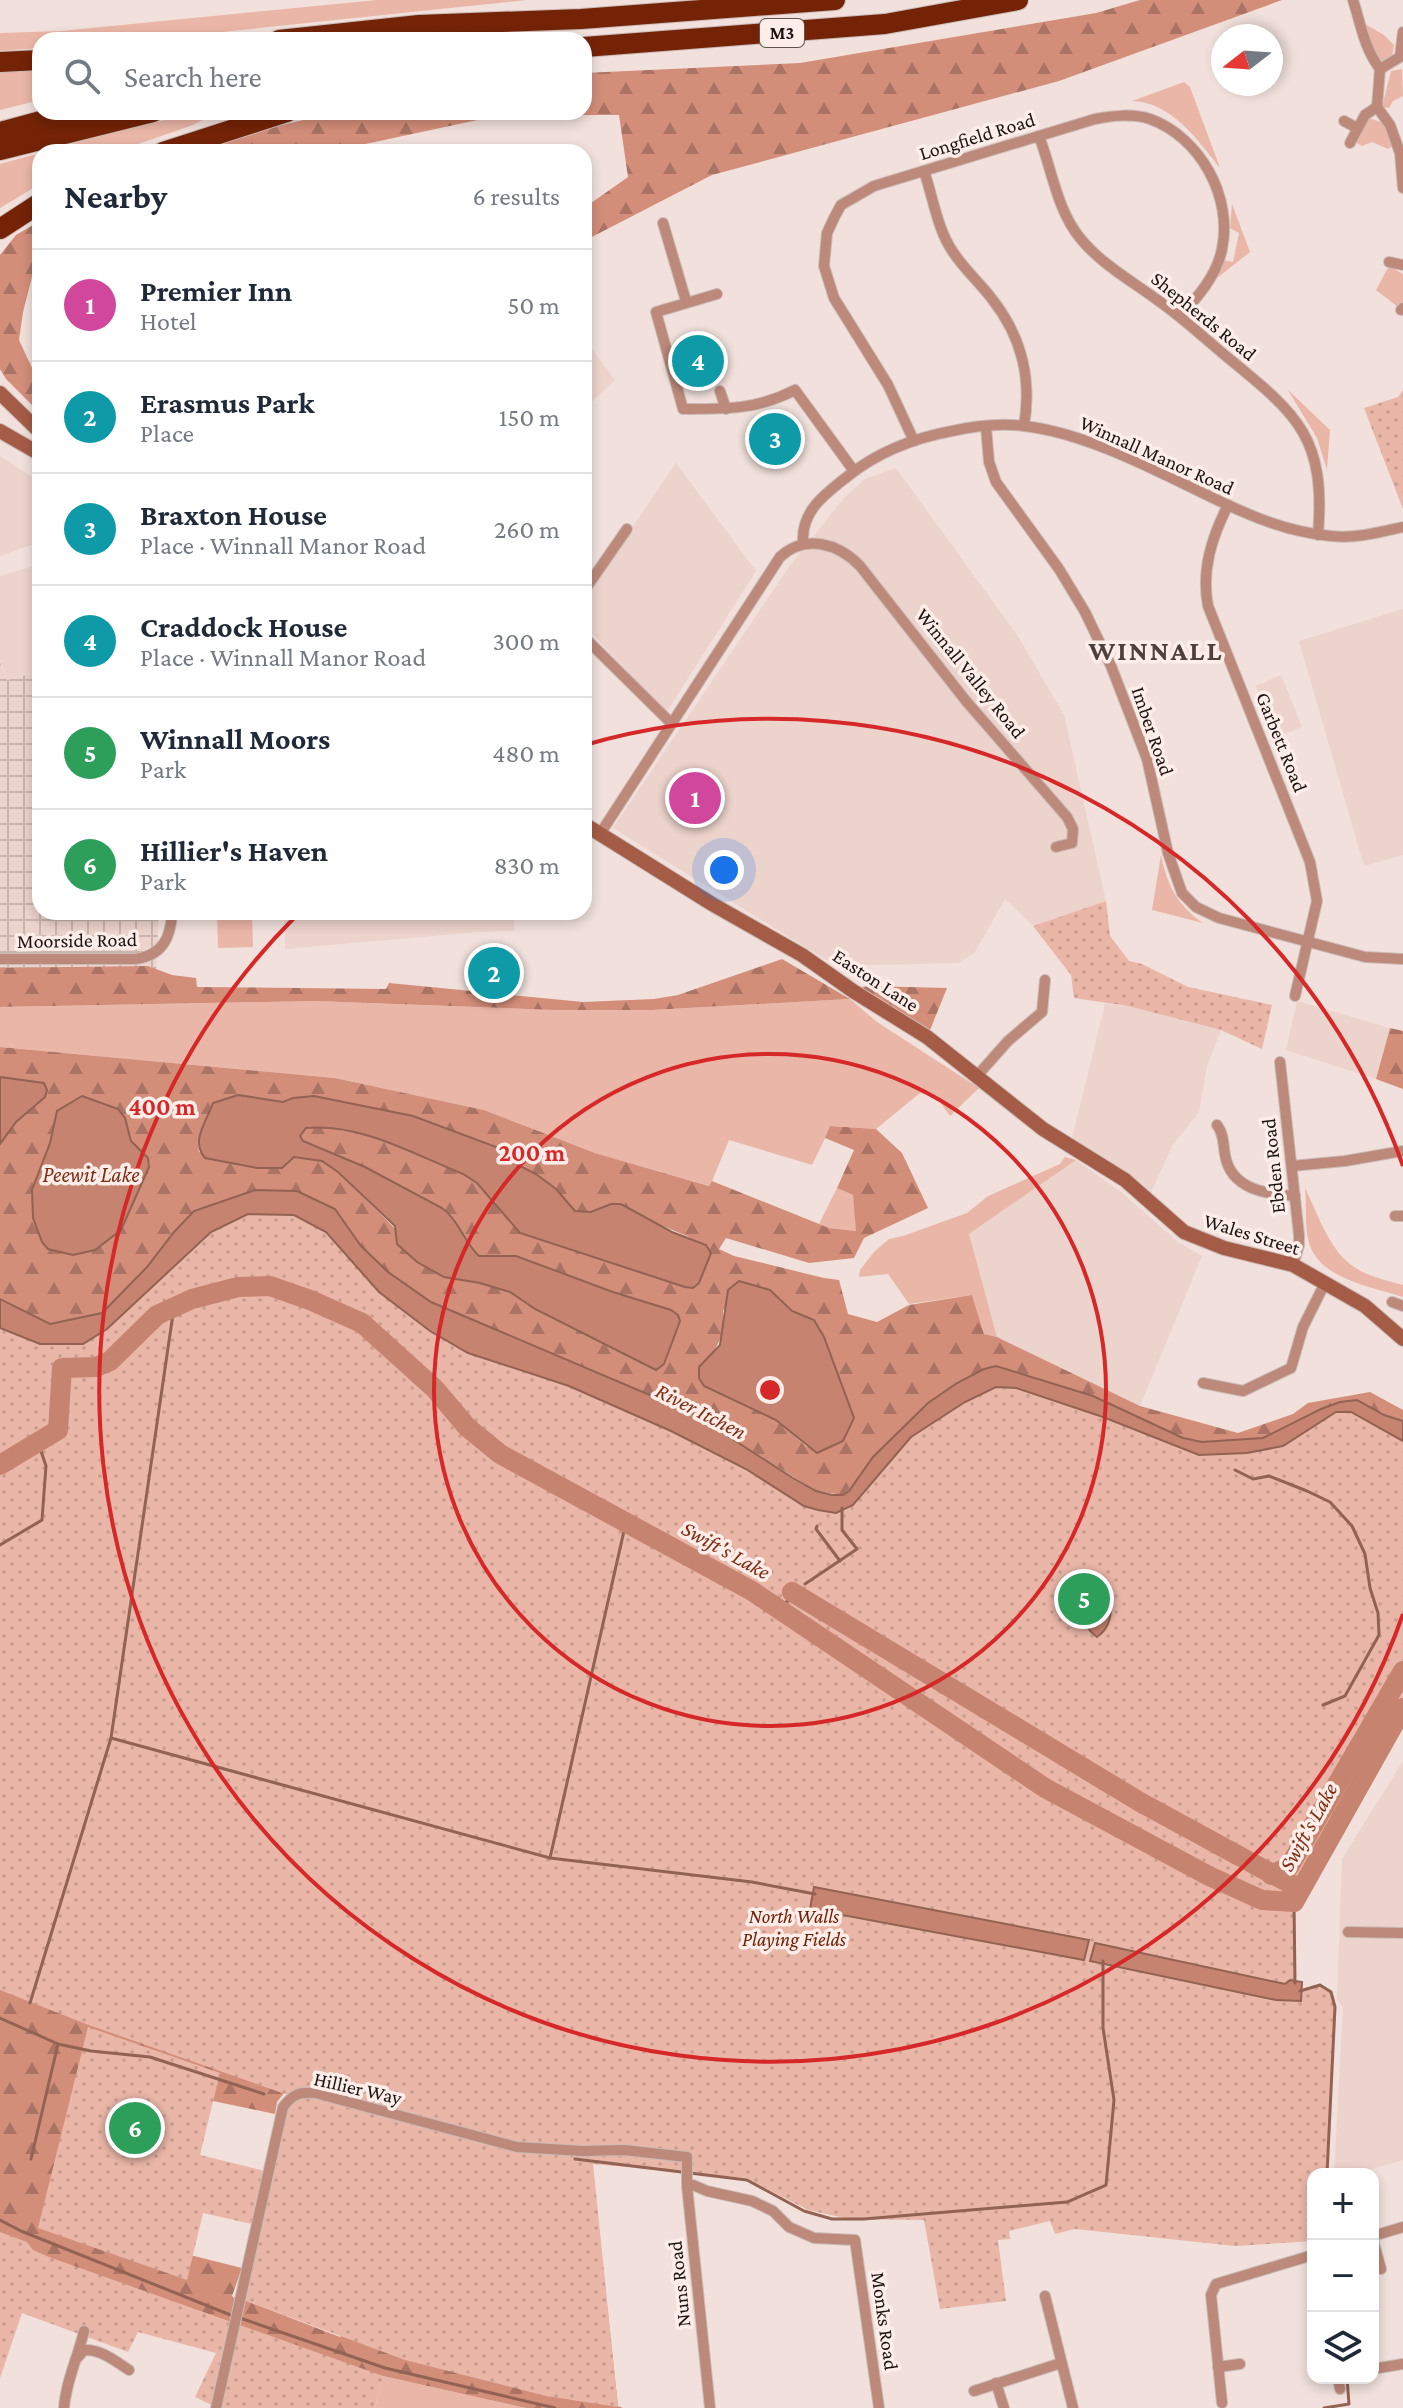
<!DOCTYPE html>
<meta charset="utf-8">
<style>
body{margin:0;font-family:"Crimson Pro",serif;background:#f2f2f3;color:#1f2937}
.controls{position:absolute;right:24px;bottom:24px;display:grid;overflow:hidden;border-radius:16px;box-shadow:0 4px 12px #0003}
.controls button{width:72px;height:72px;display:grid;place-items:center;padding:0;border:0;border-bottom:2px solid #e0e1e3;background:#fff;color:#1f2937;font:40px sans-serif}
.compass{position:absolute;left:1211px;top:24px;width:72px;height:72px;border-radius:50%;background:#fff;box-shadow:0 4px 12px #0003;rotate:253deg}
.you{position:absolute;left:724px;top:870px;width:28px;height:28px;margin:-20px;border:6px solid #fff;border-radius:50%;background:#1a73e8;box-shadow:0 0 0 12px #1a73e833}
.badge{display:grid;place-items:center;width:52px;height:52px;border-radius:50%;background:#ea580c;color:#fff;font-size:26px;font-weight:700}
.pin{position:absolute;translate:-50% -50%;border:4px solid #fff;box-shadow:0 2px 8px #0006}
.list{margin:0;padding:0;list-style:none}
h2{display:flex;justify-content:space-between;align-items:center;height:104px;margin:0;padding:0 32px;font-size:34px}
h2 small{font-size:26px;font-weight:400;color:#747a83}
.list li{display:grid;grid-template-columns:52px 1fr auto;gap:24px;align-items:center;box-sizing:border-box;height:112px;padding:0 32px;border-top:2px solid #e0e1e3}
.list b{display:block;font-size:30px;white-space:nowrap}
.list p{margin:0;font-size:26px;white-space:nowrap;color:#747a83}
.list em{font-size:26px;font-style:normal;color:#747a83}
.icon{flex:none;width:44px;height:44px;fill:none;stroke:currentColor;stroke-width:2;stroke-linecap:round;stroke-linejoin:round}
.map{position:relative;flex:none;width:1403px;height:2408px;overflow:hidden}
.search{position:absolute;background:#fff;box-shadow:0 4px 12px #0003;left:32px;top:32px;width:560px;height:88px;display:flex;align-items:center;gap:20px;box-sizing:border-box;padding:0 28px;border-radius:24px;color:#747a83;font-size:30px}
.panel{position:absolute;background:#fff;box-shadow:0 4px 12px #0003;left:32px;top:144px;width:560px;height:776px;border-radius:24px}
.map>svg:first-child{display:block}
</style>
<div class="map">
<svg width="1403" height="2408" viewBox="0 0 1403 2408">
<defs>
<pattern id="industrial-grid" width="8" height="8" patternUnits="userSpaceOnUse" patternTransform="scale(2)"><rect width="8" height="8" fill="#ecd3cc"/><path d="M0 4h8M4 0v8" fill="none" stroke="#cab4ae"/></pattern>
<pattern id="forest-firs" width="22" height="20" patternUnits="userSpaceOnUse" patternTransform="scale(2)"><rect width="22" height="20" fill="#d38e7a"/><path d="M5 1l3.5 6h-7zM16 11l3.5 6h-7z" fill="#aa7363"/></pattern>
<pattern id="park-dots" width="8" height="8" patternUnits="userSpaceOnUse" patternTransform="scale(2)"><rect width="8" height="8" fill="#eab6a7"/><path d="M2 2h.1M6 6h.1" fill="none" stroke="#c89c8f" stroke-width="1.8" stroke-linecap="round"/></pattern>
</defs>
<rect width="100%" height="100%" fill="#f1e0db"/>
<!-- built -->
<g fill="#ecd3cc">
<polygon points="584,339 615,380 584,409"/>
<polygon points="0,456 40,482 40,542 0,556"/>
<polygon points="676,463 756,571 666,713 584,625 584,598"/>
<polygon points="896,468 1019,638 1064,715 1106,901 1033,926 1005,899 975,952 958,963 836,966 613,828 789,567 844,498 865,479"/>
<polygon points="40,564 40,670 7,680 0,659 0,576"/>
<polygon points="1403,609 1403,855 1364,866 1299,641"/>
<polygon points="1281,675 1302,727 1276,737 1256,686"/>
<polygon points="285,912 514,912 514,931 478,932 285,949"/>
<polygon points="1297,1001 1390,1028 1376,1079 1286,1050"/>
<polygon points="1105,1004 1128,1006 1221,1030 1207,1066 1199,1112 1172,1146 1151,1192 1143,1184 1071,1142"/>
<polygon points="1076,1160 1121,1192 1178,1242 1202,1256 1140,1406 997,1337 969,1234"/>
<polygon points="1403,1761 1403,2160 1354,2174 1334,2174 1343,2008 1337,1999 1342,1859"/>
</g>
<!-- industrial -->
<polygon fill="url(#industrial-grid)" points="0,662 7,680 40,671 40,912 159,912 155,995 0,992"/>
<!-- green -->
<g fill="#eab6a7">
<polygon points="377,0 527,0 145,40 40,40 40,48 0,51 0,33 61,31"/>
<polygon points="1365,24 1384,35 1394,45 1392,56 1379,62 1372,55"/>
<polygon points="40,69 40,100 0,110 0,72"/>
<polygon points="1402,69 1403,96 1393,101 1389,108 1382,107 1391,71"/>
<path d="M1184,82L1190,87L1220,168C1197,139 1171,102 1132,101Z"/>
<polygon points="201,112 217,112 193,125 115,152 43,152 113,132"/>
<polygon points="1369,118 1383,123 1393,146 1388,149 1372,142 1362,146 1355,142 1366,119"/>
<polygon points="40,153 40,184 0,208 0,164"/>
<polygon points="1232,204 1250,252 1217,278 1223,260 1233,262 1239,233 1230,228"/>
<polygon points="1389,266 1403,274 1403,303 1398,307 1376,290"/>
<polygon points="1288,390 1330,430 1327,470 1317,438"/>
<path d="M1161,855C1167,885 1177,905 1203,923L1152,910Z"/>
<polygon points="217,912 252,912 253,947 218,948"/>
<polygon points="850,999 877,1022 979,1088 950,1116 937,1098 920,1093 876,1129 831,1126 812,1165 729,1140 710,1186 595,1153 484,1110 335,1078 0,1047 0,1007 315,1001 553,1010 652,1010"/>
<polygon points="1065,1157 1076,1160 969,1234 997,1337 984,1334 972,1295 909,1304 888,1274 859,1277 860,1270 874,1252 889,1239 903,1236 967,1213 988,1196 1060,1164"/>
<polygon points="837,1188 853,1195 857,1231 829,1228 819,1224"/>
<path d="M1305,1188C1317,1212 1328,1247 1350,1264C1365,1276 1385,1280 1403,1285V1297C1373,1287 1323,1280 1310,1246C1304,1229 1307,1205 1305,1188Z"/>
<polygon points="383,2376 526,2408 375,2408"/>
</g>
<!-- forest -->
<g fill="url(#forest-firs)" fill-rule="evenodd">
<polygon points="1140,0 1282,0 1059,81 712,175 584,241 584,208 628,177 619,115 501,115 328,152 202,152 257,131 337,112 584,112 584,73 800,63 1096,13"/>
<polygon points="40,221 40,265 32,277 23,312 19,340 40,385 40,413 6,379 0,369 0,255 16,235"/>
<polygon points="782,959 850,999 652,1010 553,1010 315,1001 0,1007 0,968 148,966 172,975 196,978 197,987 386,989 389,983 583,1002 654,999 678,995"/>
<polygon points="870,986 947,988 930,1030 861,987"/>
<polygon points="1390,1028 1403,1031 1403,1089 1376,1079"/>
<path d="M0,1047L335,1078L484,1110L595,1153L709,1186L712,1181L829,1228L856,1231L853,1195L837,1188L854,1150L825,1138L830,1126L876,1129L902,1153L928,1208L864,1238L854,1258L809,1263L726,1238L719,1249L734,1256L824,1278L839,1280L848,1314L877,1322L909,1305L972,1295L984,1334L997,1337L1140,1406L1238,1433L1293,1414L1308,1403L1370,1392L1403,1410V1611L873,1457L857,1482L843,1495L816,1491L692,1413L431,1302L388,1272L361,1246L335,1209L174,1232L147,1267L102,1313L50,1324L0,1300V1144L16,1122L45,1097L44,1083L0,1077ZM238,1095L283,1102L293,1098L314,1096L413,1116L507,1151L518,1165L536,1174L575,1211L591,1212L611,1204L689,1237L685,1287L520,1233L476,1183L463,1174C413,1154 361,1124 306,1128L300,1136L303,1141L365,1167L442,1208C458,1219 464,1242 479,1256H516L613,1292L671,1310L680,1321L664,1364L656,1370L535,1309L510,1292L480,1282L444,1277L338,1172L322,1161L294,1157L282,1168L241,1165L199,1152C196,1134 207,1119 213,1103ZM82,1096L125,1118L131,1141L148,1158V1167L121,1230L96,1250L32,1190L50,1143L54,1122ZM770,1290L792,1311L814,1320L824,1337L854,1418L807,1447L776,1420L704,1386L699,1367C719,1346 724,1340 723,1310Z"/>
<polygon points="0,1894 258,2084 284,2093 277,2102 275,2114 213,2101 183,2098 171,2253 194,2256 242,2268 232,2296 238,2301 244,2300 340,2337 592,2164 618,2406 623,2408 526,2408 383,2376 200,2330 0,2257"/>
</g>
<!-- park -->
<g fill="url(#park-dots)">
<polygon points="1403,390 1403,509 1364,408 1398,397"/>
<polygon points="1106,901 1110,936 1129,961 1142,964 1188,987 1272,1005 1262,1049 1221,1030 1128,1006 1074,998 1071,975 1033,926"/>
<polygon points="232,1206 327,1217 423,1316 841,1504 905,1434 1000,1378 1199,1449 1268,1443 1343,1405 1403,1433 1403,1708 1294,1902 1295,1990 1302,1991 1320,1985 1331,1992 1335,2007 1327,2174 1313,2174 1313,2241 1235,2246 1075,2229 1055,2234 1050,2221 1009,2231 1010,2239 998,2240 1006,2301 940,2309 924,2220 849,2219 808,2210 746,2178 593,2164 618,2407 546,2396 405,2360 244,2300 238,2301 291,2096 86,2024 0,1990 0,1314 49,1329 104,1318"/>
<polygon points="88,2027 220,2073 200,2155 265,2171 252,2224 203,2213 187,2280 38,2228"/>
<polygon points="0,2232 27,2242 33,2250 49,2257 383,2376 375,2408 218,2408 195,2397 216,2353 138,2332 128,2352 22,2313 0,2378"/>
</g>
<!-- water -->
<g fill="#c6836f" stroke="#926253" stroke-width="2">
<polygon points="0,1077 44,1083 47,1090 45,1097 16,1122 0,1144"/>
<path d="M238,1095L283,1102L293,1098L314,1096L413,1116L507,1151L518,1165L536,1174L556,1189L575,1211L591,1212L611,1204H621L672,1232L706,1245L711,1253L699,1283L693,1288L685,1287L520,1233L477,1183L463,1174C413,1154 361,1123 306,1128L300,1136L303,1141L365,1167L442,1208C458,1219 464,1242 479,1256H516L613,1292L671,1310L678,1315L680,1321L664,1364L656,1370L535,1309L510,1292L480,1283L444,1277L417,1262L397,1244L395,1226L338,1172L322,1161L294,1157L282,1168H257L205,1158C190,1141 207,1121 213,1103Z"/>
<polygon points="82,1096 118,1109 125,1118 131,1141 148,1158 149,1167 121,1230 95,1250 73,1255 48,1249 42,1242 33,1218 32,1190 50,1143 57,1111"/>
<polygon points="255,1190 297,1191 335,1209 361,1246 388,1272 431,1302 692,1413 793,1478 816,1491 832,1495 843,1495 849,1491 873,1457 928,1403 957,1383 984,1369 996,1366 1093,1396 1183,1438 1202,1442 1263,1438 1321,1409 1340,1402 1357,1400 1384,1415 1403,1421 1403,1441 1351,1412 1336,1412 1283,1446 1247,1453 1199,1455 1103,1417 1016,1388 996,1387 965,1402 911,1437 853,1505 836,1513 818,1510 804,1506 746,1469 671,1431 569,1386 468,1353 430,1331 379,1292 326,1232 294,1215 248,1214 211,1232 107,1329 83,1344 40,1344 0,1328 0,1299 50,1324 102,1313 147,1267 174,1232 194,1211"/>
<polygon points="739,1281 770,1290 792,1311 814,1320 824,1337 854,1418 843,1441 817,1453 776,1420 704,1386 699,1378 699,1367 720,1345 728,1290"/>
<path d="M1097,1602H1106L1111,1610C1110,1622 1107,1630 1097,1637C1081,1626 1083,1614 1097,1602Z"/>
<polygon points="814,1887 1089,1940 1084,1960 810,1909"/>
<polygon points="1095,1943 1285,1984 1290,1980 1302,1982 1301,2001 1276,2000 1090,1961"/>
</g>
<g fill="none" stroke-linecap="round" stroke-linejoin="round">
<!-- stream -->
<g stroke="#926253" stroke-width="3">
<polyline points="1235,1470 1253,1479 1269,1476 1307,1491 1330,1502 1352,1526 1365,1554 1370,1588 1378,1613 1379,1635 1345,1696 1323,1705"/>
<polyline points="817,1526 816,1529 840,1561"/>
<polyline points="0,1545 42,1520 46,1466 38,1442"/>
<polyline points="805,1584 857,1549 842,1530 842,1508"/>
<polyline points="777,1608 797,1595"/>
<polyline points="111,1738 174,1307"/>
<polyline points="550,1858 626,1522"/>
<polyline points="1294,1902 1295,1983"/>
<polyline points="1300,1991 1320,1985 1331,1992 1335,2007 1327,2174"/>
<polyline points="30,2003 111,1738 550,1858 752,1882 815,1894"/>
<polyline points="0,2018 58,2044 91,2051 150,2057 264,2094"/>
<polyline points="31,2159 58,2044"/>
<polyline points="575,2159 747,2180 804,2211 832,2219 864,2219 1067,2202 1106,2185 1114,2100 1103,2028 1103,1961"/>
<polyline points="0,2220 21,2231 233,2316"/>
<polyline points="240,2318 385,2368 555,2408"/>
<polyline points="1324,2408 1349,2404 1347,2378"/>
</g>
<!-- river -->
<g stroke="#c6836f" stroke-width="20">
<polyline points="0,1465 58,1430 62,1368 96,1367 110,1361 157,1315 192,1299 238,1287 270,1286 310,1300 362,1323 435,1389 467,1427 500,1454 752,1591 1045,1788 1209,1876 1262,1900 1294,1902 1403,1708"/>
<polyline points="792,1592 1140,1802 1300,1889"/>
<polyline points="1271,1875 1289,1867 1403,1671"/>
</g>
<defs>
<g id="street">
<path d="M1353,0C1361,25 1364,48 1380,69L1377,107L1390,125L1400,153L1403,188"/>
<polyline points="1380,69 1400,57 1403,32"/>
<polyline points="1344,121 1357,128"/>
<path d="M1039,136C1052,170 1057,210 1080,238C1100,263 1130,280 1156,299C1181,316 1203,337 1227,357C1298,415 1326,437 1318,535"/>
<polyline points="1350,143 1365,115 1377,107"/>
<path d="M924,171C933,197 937,229 953,252C964,269 980,283 992,299C1022,337 1032,378 1024,426"/>
<polyline points="663,223 686,301"/>
<polyline points="1389,262 1403,265"/>
<path d="M717,294L656,312L683,409C726,409 756,410 795,390L854,471"/>
<polyline points="1401,310 1403,308"/>
<polyline points="720,391 726,409"/>
<polyline points="986,427 989,462 996,482 1059,569 1085,612 1111,666 1147,759 1168,853 1182,893 1196,907 1219,918 1365,957 1403,959"/>
<path d="M914,441L888,385L834,298L824,266L827,233L835,216L841,205L874,186L1095,119C1112,116 1132,113 1150,119C1200,137 1233,197 1222,249C1217,275 1198,297 1180,316"/>
<path d="M1228,505C1212,537 1201,570 1208,606L1310,862L1317,901L1295,996"/>
<path d="M803,543C801,511 824,495 848,476C878,452 914,438 952,431C975,426 1001,423 1024,426C1086,433 1155,470 1211,497C1250,516 1287,532 1331,536C1355,539 1380,532 1403,527"/>
<polyline points="584,591 627,529"/>
<polyline points="584,637 671,723"/>
<path d="M600,834L780,557C805,534 838,543 860,566L966,701L1067,817L1073,829L1072,843L1056,847"/>
<path d="M0,959H136C163,955 171,937 172,912"/>
<polyline points="1280,1062 1299,1235 1299,1245 1293,1265"/>
<polyline points="976,1077 1008,1041 1042,1012 1045,980"/>
<path d="M1217,1125C1224,1134 1223,1144 1225,1155C1231,1190 1267,1194 1295,1196"/>
<polyline points="1292,1166 1345,1161 1403,1151"/>
<polyline points="1395,1216 1403,1216"/>
<polyline points="1392,1302 1403,1306"/>
<polyline points="1203,1383 1243,1391 1291,1368 1303,1327 1325,1283"/>
<polyline points="1348,1932 1403,1933"/>
<polyline points="687,2186 693,2185 707,2191 752,2201 773,2211 789,2227 814,2238 855,2240 879,2408"/>
<polyline points="1373,2236 1403,2227"/>
<polyline points="1373,2240 1381,2269"/>
<polyline points="1045,2296 1073,2408"/>
<path d="M78,2357L84,2350C101,2349 115,2361 129,2370"/>
<polyline points="1218,2367 1240,2364"/>
<polyline points="1373,2369 1403,2364"/>
<polyline points="1338,2378 1340,2389"/>
<polyline points="996,2383 1004,2408"/>
<polyline points="974,2391 1061,2363"/>
<polyline points="1222,2403 1211,2295 1216,2284 1313,2255"/>
<path d="M64,2408C66,2381 78,2357 84,2331"/>
<path d="M216,2408L283,2107C293,2094 299,2092 315,2093L517,2147L583,2151L624,2150L687,2157V2186L710,2408"/>
</g>
<g id="secondary">
<polyline points="0,393 40,432"/>
<polyline points="0,431 40,454"/>
<polyline points="584,824 712,904 802,955 853,991 927,1037 1043,1129 1125,1180 1184,1232 1224,1248 1293,1265 1365,1306 1403,1339"/>
</g>
<g id="highway">
<polyline points="279,40 419,25 581,19 835,0"/>
<polyline points="438,40 474,33"/>
<polyline points="584,47 885,24 1018,0"/>
<polyline points="0,62 40,60"/>
<polyline points="0,132 74,112"/>
<polyline points="0,150 153,112"/>
<polyline points="163,152 287,112"/>
<polyline points="0,229 40,203"/>
</g>
</defs>
<!-- street casing -->
<use href="#street" stroke="#cabbb7" stroke-width="12"/>
<!-- secondary casing -->
<use href="#secondary" stroke="#cabbb7" stroke-width="16"/>
<!-- highway casing -->
<use href="#highway" stroke="#cabbb7" stroke-width="22"/>
<!-- street -->
<use href="#street" stroke="#bc897a" stroke-width="10"/>
<!-- secondary -->
<use href="#secondary" stroke="#a45c46" stroke-width="14"/>
<!-- highway -->
<use href="#highway" stroke="#742307" stroke-width="20"/>
</g>
<!-- distance rings -->
<g fill="none" stroke="#d62828" stroke-width="4">
<circle cx="770" cy="1390" r="336"/>
<path d="M1403 1614A671 671 0 1 1 296 916M585 745A671 671 0 0 1 1403 1166"/>
</g>
<g text-anchor="middle" dominant-baseline="central" stroke-width="7" stroke-linejoin="round" paint-order="stroke">
<!-- shield labels -->
<rect fill="#feede8" stroke="#5e5552" stroke-width="2" x="760" y="19" width="44" height="28" rx="6"/>
<g font-size="18" font-weight="bold" fill="#191412">
<text x="782" y="33">M3</text>
</g>
<!-- street labels -->
<g font-size="20" fill="#191412" stroke="#feede8">
<text transform="translate(977 136) rotate(-17)">Longfield Road</text>
<text transform="translate(1204 316) rotate(39)">Shepherds Road</text>
<text transform="translate(1157 455) rotate(24)">Winnall Manor Road</text>
<text transform="translate(971 673) rotate(51)">Winnall Valley Road</text>
<text transform="translate(1153 731) rotate(71)">Imber Road</text>
<text transform="translate(1282 742) rotate(68)">Garbett Road</text>
<text transform="translate(77 940) rotate(-1)">Moorside Road</text>
<text transform="translate(876 980) rotate(33)">Easton Lane</text>
<text transform="translate(1273 1166) rotate(-96)">Ebden Road</text>
<text transform="translate(1252 1234) rotate(17)">Wales Street</text>
<text transform="translate(358 2088) rotate(13)">Hillier Way</text>
<text transform="translate(679 2284) rotate(-96)">Nuns Road</text>
<text transform="translate(885 2321) rotate(82)">Monks Road</text>
</g>
<!-- park labels -->
<g font-size="20" font-style="italic" fill="#702003" stroke="#feede8">
<text x="794" y="1916">North Walls<tspan x="794" dy="23">Playing Fields</tspan></text>
</g>
<!-- water labels -->
<g font-size="22" font-style="italic" fill="#7f2d14" stroke="#feede8">
<text x="91" y="1174">Peewit Lake</text>
<text transform="translate(701 1411) rotate(27)">River Itchen</text>
<text transform="translate(726 1550) rotate(29)">Swift's Lake</text>
<text transform="translate(1308 1827) rotate(-61)">Swift's Lake</text>
</g>
<!-- district labels -->
<g font-size="28" font-weight="bold" letter-spacing="2" fill="#4e403c" stroke="#feede8">
<text x="1156" y="650">WINNALL</text>
</g>
</g>
<circle cx="770" cy="1390" r="12" fill="#d62828" stroke="#feede8" stroke-width="4"/>
<g font-size="24" text-anchor="middle" font-weight="bold" fill="#d62828" stroke="#feede8" stroke-width="7" stroke-linejoin="round" paint-order="stroke">
<text x="162" y="1115">400 m</text>
<text x="532" y="1161">200 m</text>
</g>
</svg>
<div class="controls">
<button>+</button>
<button>−</button>
<button><svg class="icon" aria-label="layers" viewBox="0 0 24 24"><path d="M12 4l9 5-9 5-9-5zM3 14l9 5 9-5"/></svg></button>
</div>
<svg class="compass" viewBox="-18 -18 36 36"><path d="M0-13l5 13h-10z" fill="#e53935"/><path d="M0 13l5-13h-10z" fill="#747a83"/></svg>
<div class="you"></div>
<div class="pin badge" style="left:695px;top:798px;background:#d1479c">1</div>
<div class="pin badge" style="left:494px;top:973px;background:#0f9aa8">2</div>
<div class="pin badge" style="left:775px;top:439px;background:#0f9aa8">3</div>
<div class="pin badge" style="left:698px;top:361px;background:#0f9aa8">4</div>
<div class="pin badge" style="left:1084px;top:1599px;background:#2e9e5b">5</div>
<div class="pin badge" style="left:135px;top:2128px;background:#2e9e5b">6</div>
<div class="search"><svg class="icon" aria-label="search" viewBox="0 0 24 24"><circle cx="10" cy="10" r="6"/><path d="M15 15l6 6"/></svg>Search here</div>
<section class="panel">
<h2>Nearby<small>6 results</small></h2>
<ul class="list">
<li><span class="badge" style="background:#d1479c">1</span><div><b>Premier Inn</b><p>Hotel</p></div><em>50 m</em></li>
<li><span class="badge" style="background:#0f9aa8">2</span><div><b>Erasmus Park</b><p>Place</p></div><em>150 m</em></li>
<li><span class="badge" style="background:#0f9aa8">3</span><div><b>Braxton House</b><p>Place · Winnall Manor Road</p></div><em>260 m</em></li>
<li><span class="badge" style="background:#0f9aa8">4</span><div><b>Craddock House</b><p>Place · Winnall Manor Road</p></div><em>300 m</em></li>
<li><span class="badge" style="background:#2e9e5b">5</span><div><b>Winnall Moors</b><p>Park</p></div><em>480 m</em></li>
<li><span class="badge" style="background:#2e9e5b">6</span><div><b>Hillier's Haven</b><p>Park</p></div><em>830 m</em></li>
</ul>
</section>
</div>
